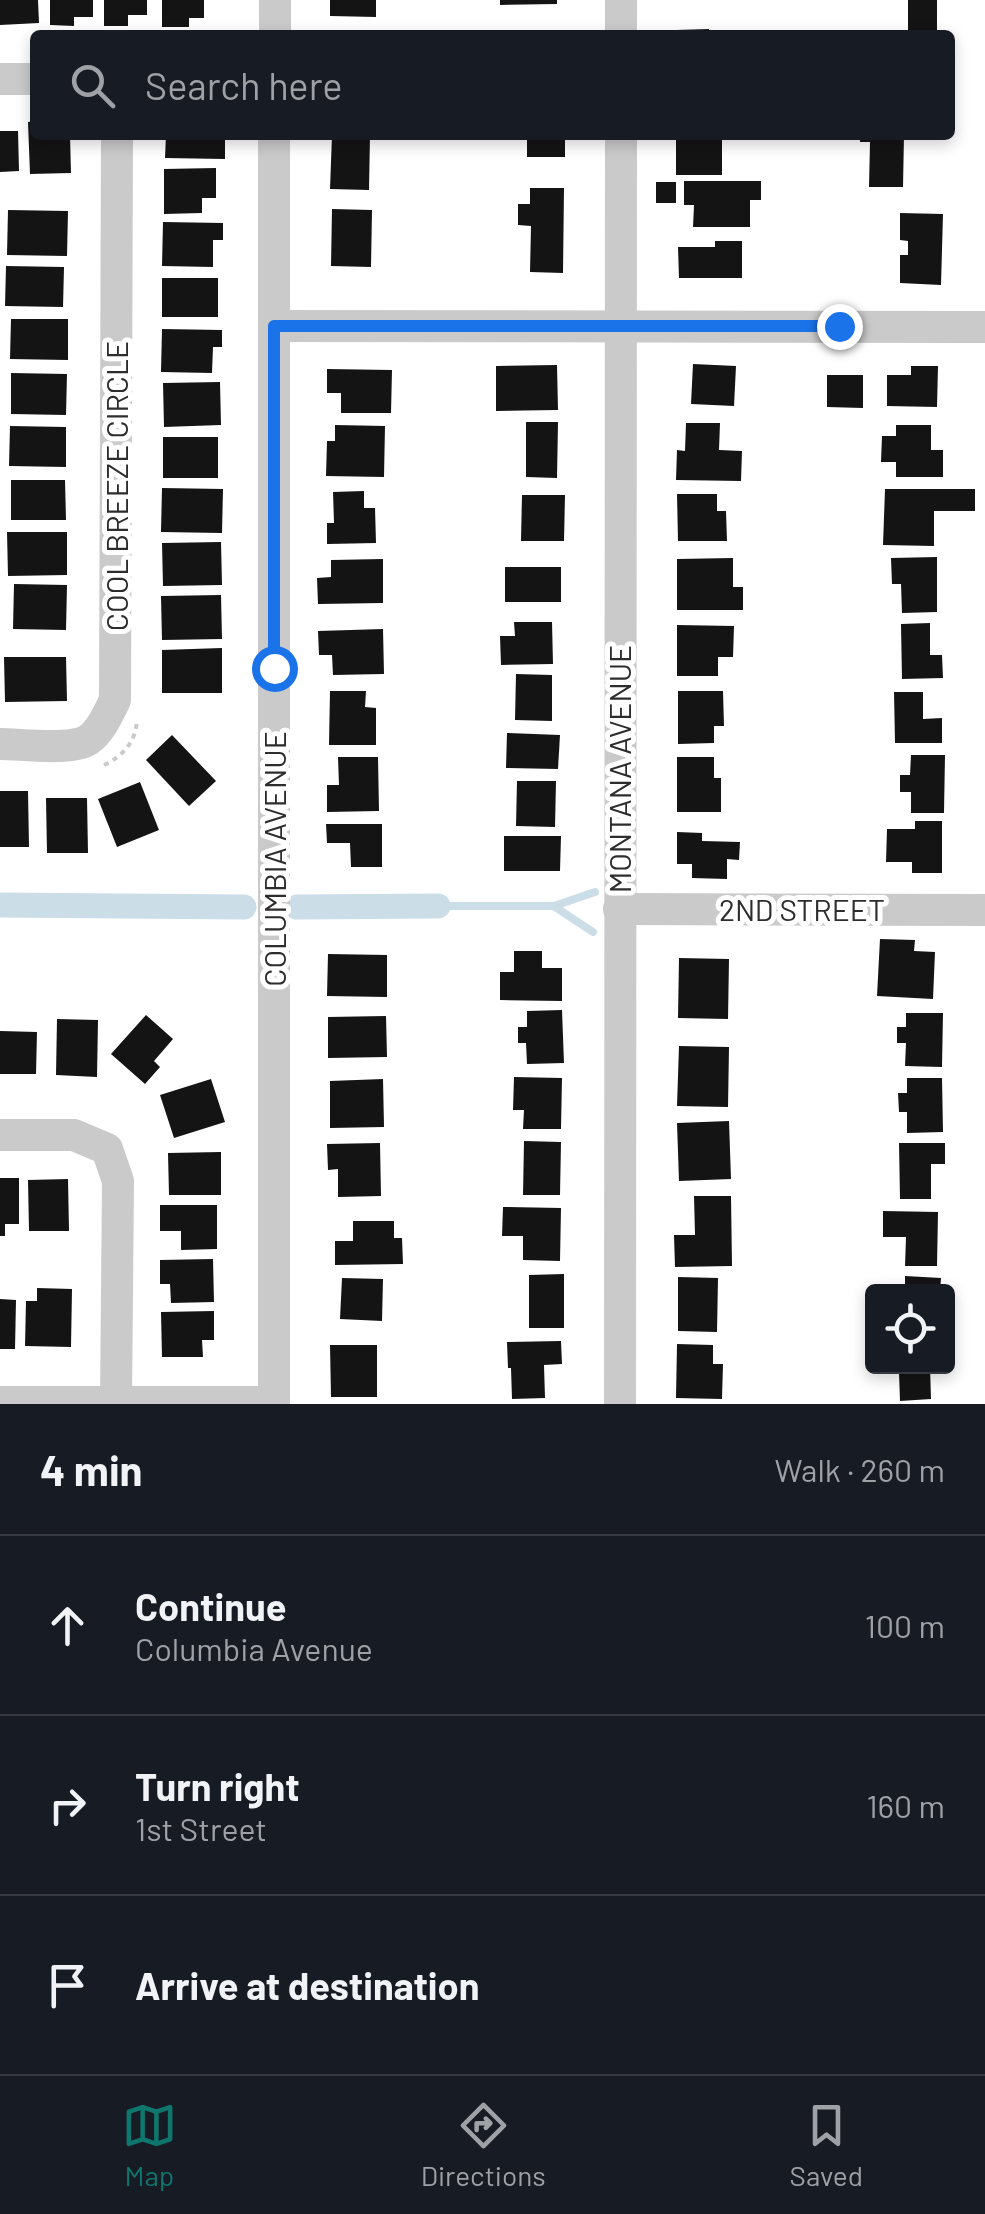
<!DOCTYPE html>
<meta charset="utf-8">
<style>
body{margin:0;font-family:Barlow,sans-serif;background:#242831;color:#f1f3f6}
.controls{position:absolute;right:30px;bottom:30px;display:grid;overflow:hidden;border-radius:10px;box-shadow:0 5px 15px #0003}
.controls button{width:90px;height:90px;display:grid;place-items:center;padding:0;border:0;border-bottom:2px solid #363941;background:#171b24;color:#f1f3f6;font:50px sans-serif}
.stop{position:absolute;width:30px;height:30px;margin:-22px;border:8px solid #1a73e8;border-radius:50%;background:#fff}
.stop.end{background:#1a73e8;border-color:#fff;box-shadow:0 2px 10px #0008}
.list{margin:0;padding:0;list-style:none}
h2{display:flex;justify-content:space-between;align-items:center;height:130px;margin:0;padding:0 40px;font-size:42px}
h2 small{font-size:32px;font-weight:400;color:#9ea1a6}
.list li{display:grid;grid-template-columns:65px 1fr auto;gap:30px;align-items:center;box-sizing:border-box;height:180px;padding:0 40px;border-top:2px solid #363941}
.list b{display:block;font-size:38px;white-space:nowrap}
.list p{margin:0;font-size:32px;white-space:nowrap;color:#9ea1a6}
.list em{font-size:32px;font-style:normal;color:#9ea1a6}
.icon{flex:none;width:55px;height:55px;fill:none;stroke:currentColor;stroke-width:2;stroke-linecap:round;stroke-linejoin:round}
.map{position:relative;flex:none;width:985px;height:1404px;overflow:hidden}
.search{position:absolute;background:#171b24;box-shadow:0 5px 15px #0003;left:30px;right:30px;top:30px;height:110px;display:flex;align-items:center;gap:25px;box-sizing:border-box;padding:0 35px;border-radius:10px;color:#9ea1a6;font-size:38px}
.sheet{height:670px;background:#171b24}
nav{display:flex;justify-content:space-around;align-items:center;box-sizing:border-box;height:140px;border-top:2px solid #363941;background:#171b24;font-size:28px;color:#9ea1a6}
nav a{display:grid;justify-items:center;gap:5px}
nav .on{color:#0f766e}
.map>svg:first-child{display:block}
</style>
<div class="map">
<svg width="985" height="1404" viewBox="0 0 985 1404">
<rect width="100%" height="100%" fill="#fff"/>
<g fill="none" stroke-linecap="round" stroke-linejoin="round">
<!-- stream -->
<g stroke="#cbdde7" stroke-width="8">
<polyline points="438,906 554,906 595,892"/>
<polyline points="555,907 593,932"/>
</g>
<!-- canal -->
<g stroke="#cbdde7" stroke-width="25">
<polyline points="0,905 244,907"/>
<polyline points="297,907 438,906"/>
</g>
</g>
<!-- building -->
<g fill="#141414">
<polygon points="0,0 38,0 39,23 0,25"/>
<polygon points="50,0 93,0 93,17 74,17 74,26 50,25"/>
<polygon points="104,0 147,0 147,15 128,15 128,26 104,26"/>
<polygon points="162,0 204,0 204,18 189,18 189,27 162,27"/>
<polygon points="330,0 376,0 376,17 330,16"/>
<polygon points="500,0 557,0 557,4 500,5"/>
<rect x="908" y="0" width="29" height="35"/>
<polygon points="709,29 709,35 676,35 676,30"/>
<polygon points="35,121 35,135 70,135 71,173 30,174 28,122"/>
<polygon points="0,131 18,131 19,171 0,172"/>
<polygon points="166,135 225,135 225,159 165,158"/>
<polygon points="332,135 370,135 369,190 330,189"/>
<rect x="527" y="135" width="38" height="22"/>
<rect x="676" y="135" width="46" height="40"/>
<polygon points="860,135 904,135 903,187 869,187 870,142 860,142"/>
<polygon points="216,168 216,198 202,198 202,213 164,214 164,169"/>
<polygon points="684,181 761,181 761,200 750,200 750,227 693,227 694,205 684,205"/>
<rect x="656" y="182" width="20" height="21"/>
<polygon points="530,188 564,188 563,273 530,272 531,226 518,225 518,204 530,204"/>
<polygon points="332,209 372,210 371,267 331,266"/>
<polygon points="8,210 68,211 67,256 7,255"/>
<polygon points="900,213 943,214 941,285 900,283 900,255 908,255 908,241 900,240"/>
<polygon points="163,222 223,223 223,240 213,240 213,267 162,266"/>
<polygon points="715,241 742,241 742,278 679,278 678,247 715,247"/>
<polygon points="6,266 64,267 63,307 5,306"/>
<rect x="162" y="278" width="56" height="39"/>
<polygon points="11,319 68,319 68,360 10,359"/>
<polygon points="162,329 222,330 222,347 213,347 212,373 161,372"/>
<polygon points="693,364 736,366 734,406 691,404"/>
<polygon points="557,365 558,410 496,411 496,366"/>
<polygon points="911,366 938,366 937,407 887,406 887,375 911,375"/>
<polygon points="327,369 392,370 391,413 341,413 341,393 327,393"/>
<polygon points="11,373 67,374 66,415 11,414"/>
<polygon points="827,375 863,375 863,408 827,407"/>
<polygon points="220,382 221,425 164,427 163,383"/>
<polygon points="526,422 558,422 557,478 526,477"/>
<polygon points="686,423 720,423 719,450 742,451 741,481 676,480 677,450 685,451"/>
<polygon points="335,425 385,426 384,477 326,476 327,441 335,441"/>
<polygon points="896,425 931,425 931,450 943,450 943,477 896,477 896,462 881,462 882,436 896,436"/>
<polygon points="10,426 66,427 66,467 9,466"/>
<rect x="163" y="437" width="55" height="41"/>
<polygon points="11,480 65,480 66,520 11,520"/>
<polygon points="162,488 223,489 222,533 161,532"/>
<polygon points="885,489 975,489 975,511 934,511 934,546 883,545"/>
<polygon points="364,491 364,508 375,508 376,543 327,544 327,523 334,523 333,492"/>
<polygon points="677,494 717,494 717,511 726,511 727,541 678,541"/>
<polygon points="522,495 565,495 564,541 521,541"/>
<polygon points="7,532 67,532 67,575 8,576"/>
<polygon points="221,542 222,585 163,586 162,543"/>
<polygon points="937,557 937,612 902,613 901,584 892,584 891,558"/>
<polygon points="733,558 733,587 743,587 743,610 677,610 677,559"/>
<polygon points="383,559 383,603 318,604 317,578 331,577 331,560"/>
<rect x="505" y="567" width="56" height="35"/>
<polygon points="14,584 67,585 66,630 13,629"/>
<polygon points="221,595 222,639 162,640 161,596"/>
<polygon points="514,622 552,622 553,664 501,665 500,636 515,636"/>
<polygon points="930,623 930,655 942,655 943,678 902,679 901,624"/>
<polygon points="677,625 734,626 733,657 718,657 718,676 677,676"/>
<polygon points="383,629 384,674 333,675 332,655 319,655 318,631"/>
<polygon points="222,648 222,693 162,693 162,650"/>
<polygon points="4,657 66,657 67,701 5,702"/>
<polygon points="516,674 552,675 552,721 515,720"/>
<polygon points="330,691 366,691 365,707 376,708 376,745 329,745"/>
<polygon points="678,691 723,691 724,726 714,726 714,743 678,744"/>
<polygon points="894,692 923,692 923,719 942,718 942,743 895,743"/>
<polygon points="507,733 560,735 558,769 506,768"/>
<polygon points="172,735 216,781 189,806 146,760"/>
<polygon points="911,755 945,755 944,813 911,813 911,792 900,792 900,775 910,775"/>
<polygon points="338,757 378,757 379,811 327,812 327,785 339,785"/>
<polygon points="677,757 714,757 714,778 721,778 721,812 677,812"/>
<polygon points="517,781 556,781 555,827 516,826"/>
<polygon points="140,782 159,830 117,847 98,799"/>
<polygon points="0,791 28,791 29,847 0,847"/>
<polygon points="46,798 87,798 88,853 47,853"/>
<polygon points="915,821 942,821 942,873 912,873 912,862 886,862 887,829 915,829"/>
<polygon points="326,824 382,824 382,867 351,867 350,843 327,843"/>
<polygon points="677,832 702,833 702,841 740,842 739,860 727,859 727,879 692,878 692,864 677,864"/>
<polygon points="504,836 561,836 560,871 504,871"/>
<polygon points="880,939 915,940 914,951 935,952 933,999 877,996"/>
<polygon points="514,951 542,951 542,968 562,968 562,1001 500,1000 500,972 514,972"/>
<polygon points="328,954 387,955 387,997 327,996"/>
<polygon points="679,958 729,959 728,1019 678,1018"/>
<polygon points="562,1010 564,1063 527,1064 526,1043 518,1043 518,1027 527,1027 527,1011"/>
<polygon points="906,1013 943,1013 942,1067 905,1066 906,1043 897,1043 897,1027 906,1027"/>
<polygon points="146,1015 173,1039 154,1061 160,1067 145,1084 111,1054"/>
<polygon points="386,1016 387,1057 328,1058 328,1017"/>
<polygon points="57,1019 98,1020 97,1077 56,1075"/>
<polygon points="0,1031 37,1032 36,1074 0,1074"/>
<polygon points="679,1046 729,1047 728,1107 677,1106"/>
<polygon points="514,1077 562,1078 561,1129 523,1129 524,1110 513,1110"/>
<polygon points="907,1078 942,1078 943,1132 907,1133 907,1112 899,1112 898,1093 907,1093"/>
<polygon points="211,1079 225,1122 174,1138 160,1095"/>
<polygon points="383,1079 384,1127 330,1128 330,1081"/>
<polygon points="729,1121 731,1179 679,1181 677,1123"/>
<polygon points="524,1141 561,1142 560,1195 523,1195"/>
<polygon points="380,1143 381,1196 338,1197 338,1169 328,1170 327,1144"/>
<polygon points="899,1143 945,1143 945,1164 931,1164 931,1199 900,1199"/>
<polygon points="221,1152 221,1195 169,1195 168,1153"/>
<polygon points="0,1178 19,1178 19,1224 5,1224 5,1236 0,1236"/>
<polygon points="68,1179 69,1231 29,1231 28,1180"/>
<polygon points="694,1196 731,1196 732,1266 675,1267 674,1235 695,1235"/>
<polygon points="160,1205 217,1205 217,1249 181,1250 181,1231 160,1231"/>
<polygon points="503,1207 561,1208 560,1261 523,1260 523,1236 502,1236"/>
<polygon points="883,1211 938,1212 937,1266 905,1266 906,1237 883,1237"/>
<polygon points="353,1221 394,1221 394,1238 402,1238 403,1264 335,1265 335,1241 353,1241"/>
<polygon points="213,1259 214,1302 171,1303 170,1284 160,1284 160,1260"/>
<polygon points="564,1274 564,1328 529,1328 529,1275"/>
<polygon points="905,1276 941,1278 940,1292 905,1292"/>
<polygon points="678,1277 718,1278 717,1332 678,1331"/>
<polygon points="342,1278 383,1279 382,1321 340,1319"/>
<polygon points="37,1288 72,1289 71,1347 25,1346 26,1301 37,1301"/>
<polygon points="0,1299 16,1300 15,1349 0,1349"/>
<polygon points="214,1311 214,1340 202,1340 203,1357 162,1357 161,1312"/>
<polygon points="561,1341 562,1364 544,1365 545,1398 512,1399 511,1368 508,1368 507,1342"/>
<polygon points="677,1344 713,1345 713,1364 723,1364 722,1399 676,1398"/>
<polygon points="330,1345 377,1345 377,1397 331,1397"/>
<polygon points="888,1366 930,1366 931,1399 900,1401 899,1373 888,1373"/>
</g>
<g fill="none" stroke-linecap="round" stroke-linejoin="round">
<!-- path -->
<path stroke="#cacaca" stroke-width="4" stroke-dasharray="5 5" stroke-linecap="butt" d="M104,765C124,755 136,742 137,719"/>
<!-- minor -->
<g stroke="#cacaca" stroke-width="32">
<polyline points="275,35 275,0"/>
<polyline points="621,35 621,0"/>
<polyline points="0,79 35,79"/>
<polyline points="274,326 985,327"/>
<path d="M0,744C21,744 71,751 88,740C101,731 108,714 115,700L117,135"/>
<polyline points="619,909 985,910"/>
<polyline points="0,1135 74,1135 107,1149 118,1181 116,1402"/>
<polyline points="0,1402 274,1402"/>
<polyline points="274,1404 274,135"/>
<polyline points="620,1404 621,135"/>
</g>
</g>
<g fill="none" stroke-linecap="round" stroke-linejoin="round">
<!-- route -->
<polyline stroke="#1a73e8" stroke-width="12" points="274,668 274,326 839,326"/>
</g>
<g text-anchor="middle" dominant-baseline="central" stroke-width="10" stroke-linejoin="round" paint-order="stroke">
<!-- street labels -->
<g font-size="30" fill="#2d2d2d" stroke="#fff">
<text transform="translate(116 486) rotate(-90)">COOL BREEZE CIRCLE</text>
<text transform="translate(619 769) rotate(-90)">MONTANA AVENUE</text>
<text transform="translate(274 859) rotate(-90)">COLUMBIA AVENUE</text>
<text x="802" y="909">2ND STREET</text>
</g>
</g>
</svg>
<div class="controls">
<button><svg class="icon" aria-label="locate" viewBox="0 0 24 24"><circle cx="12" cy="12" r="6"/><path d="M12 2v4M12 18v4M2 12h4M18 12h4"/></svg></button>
</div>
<div class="stop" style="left:274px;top:668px"></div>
<div class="stop end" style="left:839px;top:326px"></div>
<div class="search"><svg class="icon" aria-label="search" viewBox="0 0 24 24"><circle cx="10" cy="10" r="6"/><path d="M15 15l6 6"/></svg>Search here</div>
</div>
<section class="sheet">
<h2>4 min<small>Walk · 260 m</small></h2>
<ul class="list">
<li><svg class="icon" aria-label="ahead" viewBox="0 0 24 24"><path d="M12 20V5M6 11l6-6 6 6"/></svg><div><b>Continue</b><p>Columbia Avenue</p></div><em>100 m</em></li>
<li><svg class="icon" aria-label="right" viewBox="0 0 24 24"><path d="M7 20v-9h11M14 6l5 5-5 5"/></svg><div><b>Turn right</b><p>1st Street</p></div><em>160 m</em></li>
<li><svg class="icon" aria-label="arrive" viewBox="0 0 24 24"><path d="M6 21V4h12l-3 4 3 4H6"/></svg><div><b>Arrive at destination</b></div></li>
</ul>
</section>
<nav>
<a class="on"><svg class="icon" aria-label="map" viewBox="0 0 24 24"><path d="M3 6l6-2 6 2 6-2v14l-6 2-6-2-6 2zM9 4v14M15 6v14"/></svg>Map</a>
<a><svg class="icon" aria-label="directions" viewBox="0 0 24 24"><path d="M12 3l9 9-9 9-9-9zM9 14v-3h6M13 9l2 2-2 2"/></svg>Directions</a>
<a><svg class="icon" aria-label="saved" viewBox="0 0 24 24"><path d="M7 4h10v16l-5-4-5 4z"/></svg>Saved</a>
</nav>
